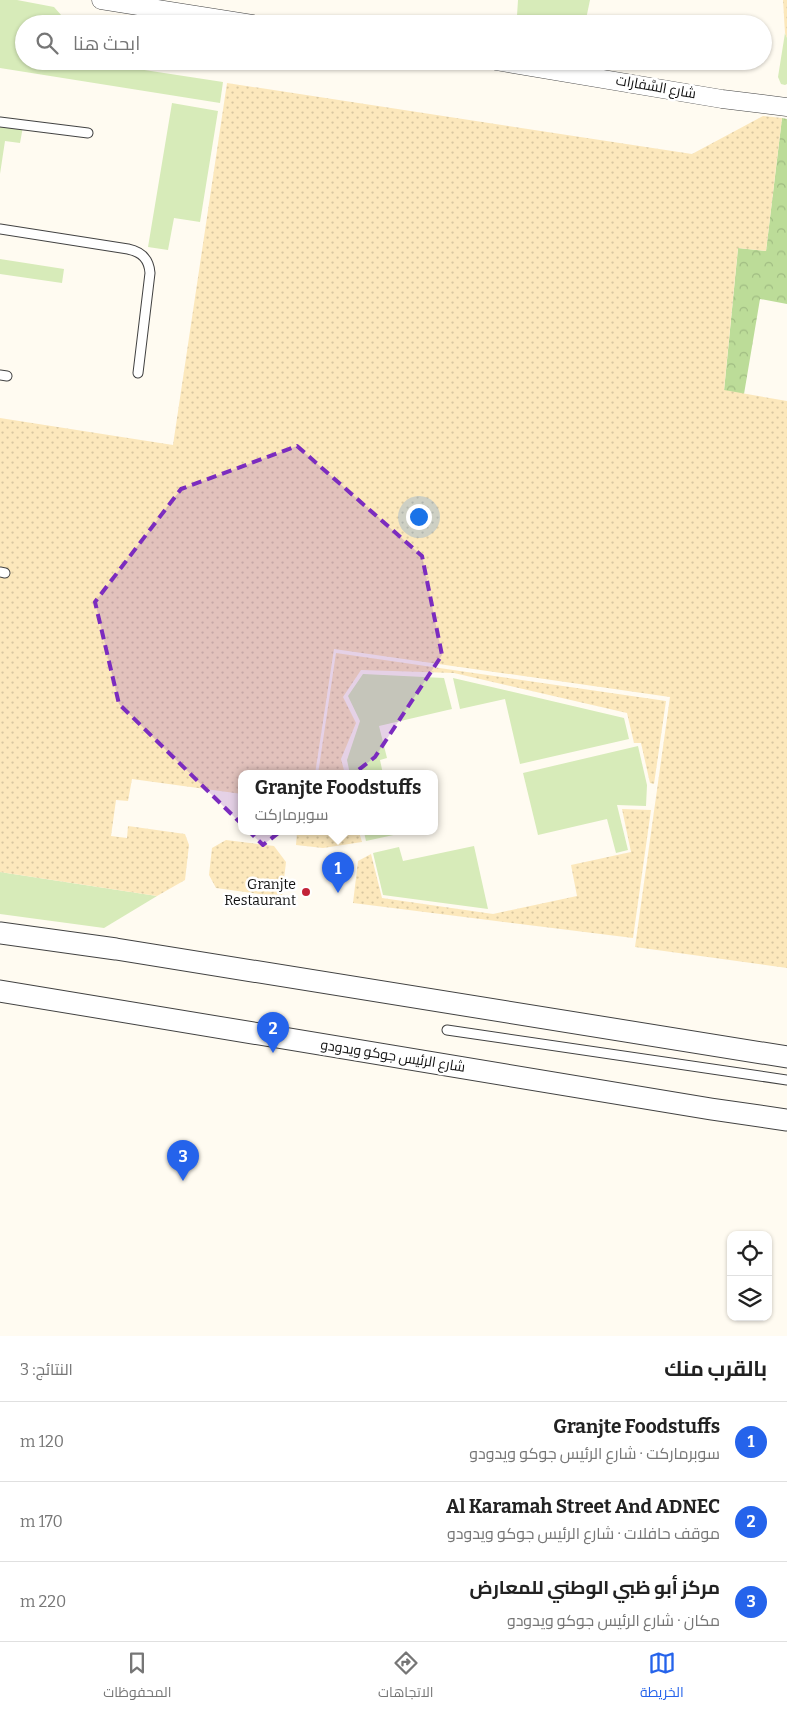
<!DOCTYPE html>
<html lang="ar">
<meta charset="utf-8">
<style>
body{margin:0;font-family:Bitter,Cairo,serif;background:#f6f6f6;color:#222;direction:rtl}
.controls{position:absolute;right:15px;bottom:15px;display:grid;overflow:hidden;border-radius:10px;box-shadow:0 1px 4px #0004}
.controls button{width:45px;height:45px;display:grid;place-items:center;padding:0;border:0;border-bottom:1px solid #e0e0e0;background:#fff;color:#222;font:25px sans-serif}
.you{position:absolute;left:418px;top:516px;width:18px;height:18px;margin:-12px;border:4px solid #fff;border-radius:50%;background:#1a73e8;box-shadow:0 0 0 8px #1a73e833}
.badge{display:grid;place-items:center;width:32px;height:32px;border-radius:50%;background:#2563eb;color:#fff;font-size:16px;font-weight:700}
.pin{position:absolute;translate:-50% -41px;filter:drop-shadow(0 1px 2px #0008)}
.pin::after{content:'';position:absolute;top:26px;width:18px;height:15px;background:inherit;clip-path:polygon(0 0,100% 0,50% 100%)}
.popup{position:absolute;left:238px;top:770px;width:200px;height:65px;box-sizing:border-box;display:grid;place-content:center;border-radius:10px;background:#fff;filter:drop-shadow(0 1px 4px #0005);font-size:16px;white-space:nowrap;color:#767676}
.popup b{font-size:19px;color:#222}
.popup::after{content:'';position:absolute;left:50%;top:100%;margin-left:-10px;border:10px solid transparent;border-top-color:#fff}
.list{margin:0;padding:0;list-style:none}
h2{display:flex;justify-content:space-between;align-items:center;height:65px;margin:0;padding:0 20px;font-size:21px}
h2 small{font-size:16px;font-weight:400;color:#767676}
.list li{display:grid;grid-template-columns:32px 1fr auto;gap:15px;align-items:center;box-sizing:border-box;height:80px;padding:0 20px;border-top:1px solid #e0e0e0}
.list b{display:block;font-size:19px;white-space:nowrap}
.list p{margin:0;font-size:16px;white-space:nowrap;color:#767676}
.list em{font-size:16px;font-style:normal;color:#767676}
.icon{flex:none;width:28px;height:28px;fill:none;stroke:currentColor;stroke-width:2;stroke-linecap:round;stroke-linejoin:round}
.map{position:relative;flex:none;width:787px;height:1336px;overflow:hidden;direction:ltr}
.search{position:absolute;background:#fff;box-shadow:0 1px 4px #0004;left:15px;right:15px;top:15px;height:55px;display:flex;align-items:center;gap:12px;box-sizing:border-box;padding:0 18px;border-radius:28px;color:#767676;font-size:19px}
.sheet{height:305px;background:#fff}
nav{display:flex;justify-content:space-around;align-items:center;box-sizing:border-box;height:70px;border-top:1px solid #e0e0e0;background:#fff;font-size:14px;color:#767676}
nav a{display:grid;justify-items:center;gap:2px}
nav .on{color:#2563eb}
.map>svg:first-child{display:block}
</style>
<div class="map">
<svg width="787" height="1336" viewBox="0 0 787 1336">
<defs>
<pattern id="forest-crowns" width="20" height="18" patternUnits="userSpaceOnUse" patternTransform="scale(1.25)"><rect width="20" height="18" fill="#bcdc98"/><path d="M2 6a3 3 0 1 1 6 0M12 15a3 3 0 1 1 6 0" fill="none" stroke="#a0bc82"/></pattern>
<pattern id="sand-dots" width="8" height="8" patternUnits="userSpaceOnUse" patternTransform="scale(1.25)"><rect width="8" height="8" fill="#fce8bc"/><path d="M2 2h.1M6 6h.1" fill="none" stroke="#d7c6a0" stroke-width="1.8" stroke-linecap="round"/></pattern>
</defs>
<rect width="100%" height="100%" fill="#fffbf1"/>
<!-- grass -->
<g fill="#d7ebb9">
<polygon points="0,0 17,0 54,7 69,24 24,24 24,61 103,61 105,64 223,82 220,103 0,68"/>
<polygon points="518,0 590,0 585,24 520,24 517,16"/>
<polygon points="785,33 787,38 787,84 785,85 781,84 778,77"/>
<polygon points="172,103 218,111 200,222 174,218 168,250 148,247"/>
<polygon points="0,118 24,121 20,143 5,141 0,174"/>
<polygon points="0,259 64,269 62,283 0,274"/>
<polygon points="363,674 444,678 452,709 379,726 387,758 380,760 383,774 350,774 347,760 360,721 348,696"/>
<polygon points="453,678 624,718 629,739 520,764 505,699 460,709"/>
<polygon points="638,746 647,785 646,806 617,805 628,850 616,853 607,819 538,835 523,773"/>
<polygon points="364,832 397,832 398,834 366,841"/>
<polygon points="474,846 488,909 383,895 373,853 399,847 403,861"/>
<polygon points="0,872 157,896 104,928 0,914"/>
</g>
<!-- forest -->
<polygon fill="url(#forest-crowns)" points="782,118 787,119 787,304 760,299 744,394 724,391 738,248 766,251"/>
<!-- sand -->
<g fill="url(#sand-dots)">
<polygon points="783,0 787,0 787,38 785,33"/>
<polygon points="227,83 692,154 763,116 782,118 766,251 738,248 724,390 787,401 787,968 635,947 670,697 334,649 315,774 242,774 242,794 132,779 128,801 116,800 111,836 127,838 128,826 185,834 189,845 185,880 157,896 0,872 0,418 173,445"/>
<polygon points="336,653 666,701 654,784 650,783 641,743 634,743 627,713 454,673 361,670 343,697 356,723 341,759 345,774 318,774"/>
<polygon points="622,809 651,810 633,938 353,903 358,861 371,854 382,898 493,914 577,896 571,865 631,852"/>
<polygon points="297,832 359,832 362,842 323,848 296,845"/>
<polygon points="226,840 274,846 286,862 282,897 216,888 209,875 212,848"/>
</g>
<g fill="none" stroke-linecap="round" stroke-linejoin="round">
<defs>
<g id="service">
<polyline points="0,122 88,133"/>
<path d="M0,229L128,249C142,252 149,259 150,273L138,373"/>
<polyline points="0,375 7,376"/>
<polyline points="0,572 5,573"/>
<polyline points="447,1030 787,1080"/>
</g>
<g id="minor">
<polyline points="101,0 252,24"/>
<polyline points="496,61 722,99 787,107"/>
</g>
<g id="tertiary">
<polyline points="0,933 116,949 787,1057"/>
<polyline points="0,991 711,1109 787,1120"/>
</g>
</defs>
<!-- service casing -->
<use href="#service" stroke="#424242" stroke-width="11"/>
<!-- minor casing -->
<use href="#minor" stroke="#424242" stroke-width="19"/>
<!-- tertiary casing -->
<use href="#tertiary" stroke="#424242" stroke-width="23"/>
<!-- service -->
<use href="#service" stroke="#fff" stroke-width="9"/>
<!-- minor -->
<use href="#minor" stroke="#fff" stroke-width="18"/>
<!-- tertiary -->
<use href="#tertiary" stroke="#fff" stroke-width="21"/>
</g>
<!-- marked area -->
<path fill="#7b2cbf" fill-opacity="0.2" stroke="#7b2cbf" stroke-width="4" stroke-dasharray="10 6" stroke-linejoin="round" d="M297,446L422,556L442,655L375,757L263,845L119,704L95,602L181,489Z"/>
<!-- markers -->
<circle fill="#c32338" stroke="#fff" stroke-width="2" cx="306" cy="892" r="5"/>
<g text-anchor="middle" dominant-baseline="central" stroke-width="5" stroke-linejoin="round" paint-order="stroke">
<!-- street labels -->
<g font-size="14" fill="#0f0f0f" stroke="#fff">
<text transform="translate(656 87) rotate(10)">شارع السَّفارات</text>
<text transform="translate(393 1056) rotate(9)">شارع الرئيس جوكو ويدودو</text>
</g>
<!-- poi labels -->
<g font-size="14" fill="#0f0f0f" stroke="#fff" text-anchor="end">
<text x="296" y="884">Granjte<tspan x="296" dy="16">Restaurant</tspan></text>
</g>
</g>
</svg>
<div class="controls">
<button><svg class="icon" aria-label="locate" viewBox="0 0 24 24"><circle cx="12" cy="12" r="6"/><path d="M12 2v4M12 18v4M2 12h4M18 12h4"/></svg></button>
<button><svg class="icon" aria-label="layers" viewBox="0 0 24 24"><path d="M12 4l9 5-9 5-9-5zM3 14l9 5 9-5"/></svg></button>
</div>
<div class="you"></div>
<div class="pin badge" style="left:338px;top:893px">1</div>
<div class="popup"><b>Granjte Foodstuffs</b>سوبرماركت</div>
<div class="pin badge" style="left:273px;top:1053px">2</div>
<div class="pin badge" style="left:183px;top:1181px">3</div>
<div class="search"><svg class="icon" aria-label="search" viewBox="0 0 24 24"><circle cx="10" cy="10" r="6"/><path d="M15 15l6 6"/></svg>ابحث هنا</div>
</div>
<section class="sheet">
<h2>بالقرب منك<small>النتائج: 3</small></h2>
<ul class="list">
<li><span class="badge">1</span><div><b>Granjte Foodstuffs</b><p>سوبرماركت · شارع الرئيس جوكو ويدودو</p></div><em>120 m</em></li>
<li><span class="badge">2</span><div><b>Al Karamah Street And ADNEC</b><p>موقف حافلات · شارع الرئيس جوكو ويدودو</p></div><em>170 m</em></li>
<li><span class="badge">3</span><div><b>مركز أبو ظبي الوطني للمعارض</b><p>مكان · شارع الرئيس جوكو ويدودو</p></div><em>220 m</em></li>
</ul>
</section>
<nav>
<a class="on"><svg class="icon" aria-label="map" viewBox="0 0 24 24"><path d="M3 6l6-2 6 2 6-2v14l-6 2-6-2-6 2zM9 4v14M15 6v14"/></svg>الخريطة</a>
<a><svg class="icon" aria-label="directions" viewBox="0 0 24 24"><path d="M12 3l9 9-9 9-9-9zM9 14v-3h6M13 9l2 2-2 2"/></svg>الاتجاهات</a>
<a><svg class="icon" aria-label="saved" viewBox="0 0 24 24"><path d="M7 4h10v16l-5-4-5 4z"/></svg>المحفوظات</a>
</nav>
